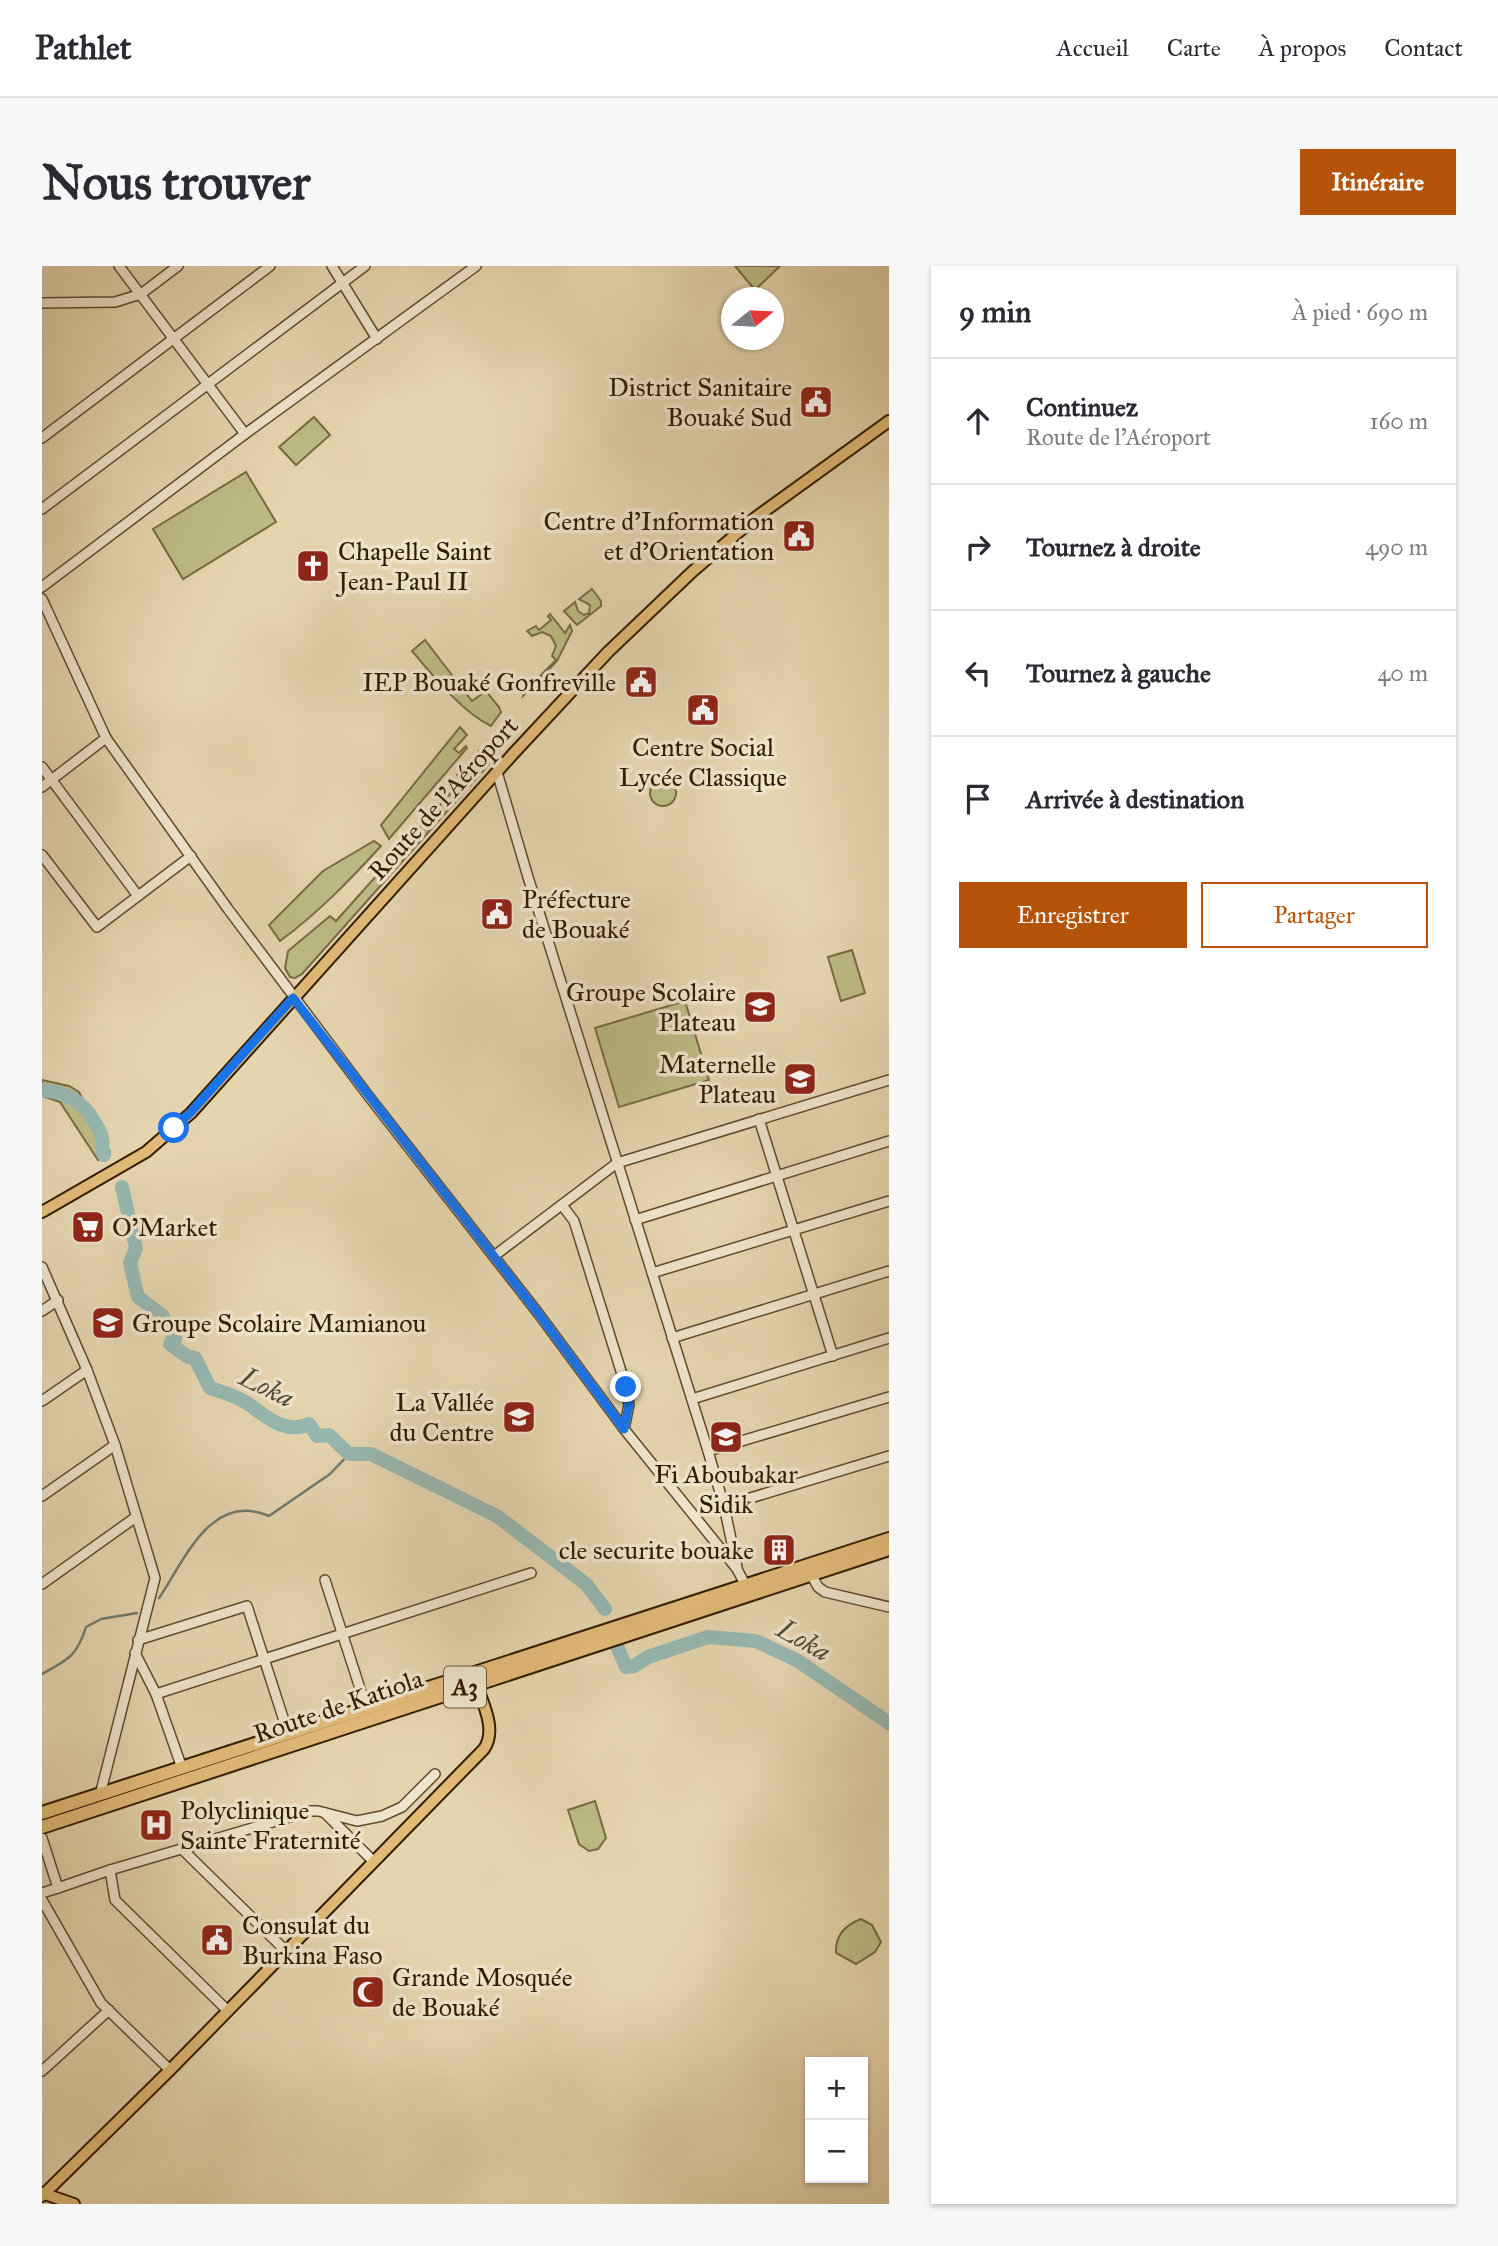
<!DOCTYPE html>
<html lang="fr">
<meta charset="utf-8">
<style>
body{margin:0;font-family:"IM FELL Great Primer",serif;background:#f7f7f7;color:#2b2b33}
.controls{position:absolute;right:21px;bottom:21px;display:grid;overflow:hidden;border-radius:0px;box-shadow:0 2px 5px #0004}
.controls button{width:63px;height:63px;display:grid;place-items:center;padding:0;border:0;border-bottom:2px solid #e1e1e2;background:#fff;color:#2b2b33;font:35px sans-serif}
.compass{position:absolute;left:679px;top:21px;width:63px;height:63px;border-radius:50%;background:#fff;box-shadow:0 2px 5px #0004;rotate:72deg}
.stop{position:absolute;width:21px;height:21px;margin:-16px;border:5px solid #1a73e8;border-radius:50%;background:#fff}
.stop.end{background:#1a73e8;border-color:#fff;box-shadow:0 2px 7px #0008}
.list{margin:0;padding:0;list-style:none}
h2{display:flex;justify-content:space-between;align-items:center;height:91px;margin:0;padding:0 28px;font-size:30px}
h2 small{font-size:23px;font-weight:400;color:#7c7c81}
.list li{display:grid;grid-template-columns:46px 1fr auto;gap:21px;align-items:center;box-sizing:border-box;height:126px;padding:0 28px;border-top:2px solid #e1e1e2}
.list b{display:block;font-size:26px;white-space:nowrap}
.list p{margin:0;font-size:23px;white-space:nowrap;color:#7c7c81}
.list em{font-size:23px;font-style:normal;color:#7c7c81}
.actions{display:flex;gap:14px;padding:21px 28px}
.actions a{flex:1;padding:16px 0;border:2px solid #b45309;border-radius:0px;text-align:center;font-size:24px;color:#b45309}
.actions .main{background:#b45309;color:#fff}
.icon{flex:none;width:38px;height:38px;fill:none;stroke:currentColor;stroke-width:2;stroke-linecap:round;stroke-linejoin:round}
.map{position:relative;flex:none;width:847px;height:1938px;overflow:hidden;border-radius:0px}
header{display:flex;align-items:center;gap:42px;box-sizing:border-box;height:98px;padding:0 35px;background:#fff;border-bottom:2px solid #e1e1e2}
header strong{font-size:33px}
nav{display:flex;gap:38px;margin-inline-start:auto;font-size:24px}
.intro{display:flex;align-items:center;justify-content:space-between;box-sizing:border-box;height:168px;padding:0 42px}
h1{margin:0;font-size:49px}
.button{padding:18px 32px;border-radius:0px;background:#b45309;color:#fff;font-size:24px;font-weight:700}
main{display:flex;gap:42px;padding:0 42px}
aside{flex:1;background:#fff;border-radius:0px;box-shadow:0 2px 5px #0004}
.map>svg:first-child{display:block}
</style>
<header>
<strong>Pathlet</strong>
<nav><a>Accueil</a><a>Carte</a><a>À propos</a><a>Contact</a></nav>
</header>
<div class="intro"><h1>Nous trouver</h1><a class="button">Itinéraire</a></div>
<main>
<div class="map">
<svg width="847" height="1938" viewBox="0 0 847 1938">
<rect width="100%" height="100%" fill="#e5d5af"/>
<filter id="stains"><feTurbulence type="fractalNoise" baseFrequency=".00286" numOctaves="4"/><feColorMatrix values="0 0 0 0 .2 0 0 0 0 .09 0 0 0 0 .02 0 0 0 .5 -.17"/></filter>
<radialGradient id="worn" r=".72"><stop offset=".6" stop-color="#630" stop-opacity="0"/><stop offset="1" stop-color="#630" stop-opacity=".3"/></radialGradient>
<!-- green -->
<g fill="#bcbb86" stroke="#766c43" stroke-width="2">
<polygon points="693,0 738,0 713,24"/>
<polygon points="272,151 288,169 254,199 237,181"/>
<polygon points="204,206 234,256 141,313 111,263"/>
<polygon points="550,323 559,335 559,340 535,359 522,345 533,336 536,345 542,349 547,347 548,339 537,333"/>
<polygon points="508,348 523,367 528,359 530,365 515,395 481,430 483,417 487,421 514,394 510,390 514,380 509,370 500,366 490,370 485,365 494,360 497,364 509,354 506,350"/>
<path d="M383,374L430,435L444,425L457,441L459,446L449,460C420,446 391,410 370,385Z"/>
<polygon points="418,461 425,469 412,483 417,487 424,480 425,482 347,573 339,559"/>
<polygon points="437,486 448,497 260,708 253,712 248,711 243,702 246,685 288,650 294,655 420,514 415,509 438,496"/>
<circle cx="621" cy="527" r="13"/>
<path d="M332,575L339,580C307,615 276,647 238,675L227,659L281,605Z"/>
<polygon points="810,684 823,727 799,735 786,691"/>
<polygon points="643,735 667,814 577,841 553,762"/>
<polygon points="0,814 27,820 37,826 68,886 56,894 18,836 0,830"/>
<polygon points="553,1535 564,1572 556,1583 547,1585 537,1578 526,1544"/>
<path d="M819,1653L830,1659L839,1676L833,1686L814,1698L794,1687C793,1669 803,1659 819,1653Z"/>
</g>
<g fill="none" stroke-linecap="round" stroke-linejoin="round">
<!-- stream -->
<g stroke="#6e7a6a" stroke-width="2.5">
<path d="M117,1332C143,1294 169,1225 227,1250L288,1208L307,1188"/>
<path d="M0,1408C26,1394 35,1390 44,1361L59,1353L95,1347"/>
</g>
<!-- river -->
<g stroke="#96b8b1" stroke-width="14">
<path d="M0,824C32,828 45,838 59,868C62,875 59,882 62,889"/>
<path d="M80,921L94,982L88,997L96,1031L120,1049L133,1073L128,1078L146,1091L153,1092L168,1122C180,1126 194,1130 205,1137C224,1150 242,1169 267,1158L275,1170L287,1169L307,1188H329L455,1250L544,1318L563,1343"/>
<polyline points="575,1380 584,1401 592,1400 606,1391 666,1371 714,1375 756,1395 847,1457"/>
</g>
<defs>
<g id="minor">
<polyline points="77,0 203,168"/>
<polyline points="290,0 335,73"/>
<polyline points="0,37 73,36 99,28 136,0"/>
<polyline points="0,172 228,0"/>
<polyline points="0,243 323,0"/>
<polyline points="0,321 203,168 434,0"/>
<polyline points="0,333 64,472 186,643 325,828 496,1047 582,1163 695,1303 706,1324"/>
<polyline points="0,501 96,630"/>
<polyline points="455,506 486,611 666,1185 682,1240 695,1301"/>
<polyline points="0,521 64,472"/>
<polyline points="0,589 55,661 149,590"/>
<polyline points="717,853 791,1090"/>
<polyline points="520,939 532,955 584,1121 587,1139 582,1163"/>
<polyline points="593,954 847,875"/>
<polyline points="452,990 575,897 847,814"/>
<polyline points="0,1001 45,1104 73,1179 113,1312 58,1529"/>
<polyline points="610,1007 847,935"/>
<polyline points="0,1045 16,1034"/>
<polyline points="630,1072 847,1005"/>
<polyline points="650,1133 847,1072"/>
<polyline points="0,1135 45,1104"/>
<polyline points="666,1185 847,1131"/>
<polyline points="0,1230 73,1179"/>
<polyline points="682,1240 847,1190"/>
<polyline points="769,1308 776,1321 783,1326 847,1341"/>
<polyline points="283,1314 324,1441"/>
<polyline points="0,1318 94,1251"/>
<polyline points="96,1374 205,1340 246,1467"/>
<polyline points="93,1387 114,1428 140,1502"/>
<polyline points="114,1428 489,1307"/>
<polyline points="283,1547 331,1595"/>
<polyline points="0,1572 16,1622 68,1604 268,1545 276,1545 315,1555 340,1550 360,1541 393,1508"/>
<polyline points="141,1584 244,1685"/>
<polyline points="68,1604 73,1634 186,1745"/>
<polyline points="0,1627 16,1622"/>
<polyline points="0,1634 59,1737 128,1804"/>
<polyline points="0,1805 67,1744"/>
</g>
<g id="major">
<polyline points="0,946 104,886 149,847 471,488 566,386 651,305 713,252 847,155"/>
<polyline points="0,1927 32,1938"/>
<path d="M0,1930L128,1804L442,1483C456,1463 439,1434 432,1412"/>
</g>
<g id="highway">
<polyline points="0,1547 847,1273"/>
<polyline points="0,1561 847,1283"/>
</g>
</defs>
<!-- minor casing -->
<use href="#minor" stroke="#5e4a2c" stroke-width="12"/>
<!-- major casing -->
<use href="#major" stroke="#311c00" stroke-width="14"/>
<!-- highway casing -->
<use href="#highway" stroke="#311c00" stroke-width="16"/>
<!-- minor -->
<use href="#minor" stroke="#eee4cb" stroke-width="9"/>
<!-- major -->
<use href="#major" stroke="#e2ba78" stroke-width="10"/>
<!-- highway -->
<use href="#highway" stroke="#e2ba78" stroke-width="12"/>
</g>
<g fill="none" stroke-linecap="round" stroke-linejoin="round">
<!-- route -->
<polyline stroke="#1a73e8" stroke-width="9" points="132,862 149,846 251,732 496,1047 582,1163 587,1139 584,1121"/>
</g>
<!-- icons -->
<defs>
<symbol id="civic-square" viewBox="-11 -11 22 22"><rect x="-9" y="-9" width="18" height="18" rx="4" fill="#8f2418" stroke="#eee4cb"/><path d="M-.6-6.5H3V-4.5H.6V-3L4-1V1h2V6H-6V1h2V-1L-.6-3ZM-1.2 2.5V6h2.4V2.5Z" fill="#fff"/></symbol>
<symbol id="church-square" viewBox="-11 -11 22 22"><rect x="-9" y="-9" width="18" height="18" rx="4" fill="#8f2418" stroke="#eee4cb"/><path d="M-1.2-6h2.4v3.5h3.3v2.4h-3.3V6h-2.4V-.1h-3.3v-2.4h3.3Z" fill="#fff"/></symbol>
<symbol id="school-square" viewBox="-11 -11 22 22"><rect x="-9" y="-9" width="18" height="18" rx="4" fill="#8f2418" stroke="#eee4cb"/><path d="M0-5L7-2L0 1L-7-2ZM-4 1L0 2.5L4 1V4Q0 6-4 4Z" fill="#fff"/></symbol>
<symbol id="supermarket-square" viewBox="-11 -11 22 22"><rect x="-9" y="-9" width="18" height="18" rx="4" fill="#8f2418" stroke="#eee4cb"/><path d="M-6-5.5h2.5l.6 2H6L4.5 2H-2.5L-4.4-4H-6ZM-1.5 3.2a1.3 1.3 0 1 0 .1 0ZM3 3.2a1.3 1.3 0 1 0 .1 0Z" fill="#fff"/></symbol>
<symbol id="building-square" viewBox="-11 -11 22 22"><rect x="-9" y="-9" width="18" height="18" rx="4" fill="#8f2418" stroke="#eee4cb"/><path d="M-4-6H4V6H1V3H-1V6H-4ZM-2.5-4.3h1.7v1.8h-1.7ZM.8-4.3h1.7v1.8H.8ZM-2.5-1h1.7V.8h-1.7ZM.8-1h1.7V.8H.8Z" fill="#fff"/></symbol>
<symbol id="hospital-square" viewBox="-11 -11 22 22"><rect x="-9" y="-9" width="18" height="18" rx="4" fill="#8f2418" stroke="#eee4cb"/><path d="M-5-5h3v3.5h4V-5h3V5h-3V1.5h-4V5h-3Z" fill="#fff"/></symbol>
<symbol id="mosque-square" viewBox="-11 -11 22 22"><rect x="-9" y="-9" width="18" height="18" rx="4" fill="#8f2418" stroke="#eee4cb"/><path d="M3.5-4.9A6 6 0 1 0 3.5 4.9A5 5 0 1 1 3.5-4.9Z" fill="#fff"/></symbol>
</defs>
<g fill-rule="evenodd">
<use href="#civic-square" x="755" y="117" width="38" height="38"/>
<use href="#civic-square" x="738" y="251" width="38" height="38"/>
<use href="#church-square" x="252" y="281" width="38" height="38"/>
<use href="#civic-square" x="580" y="397" width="38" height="38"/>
<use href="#civic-square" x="642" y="425" width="38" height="38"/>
<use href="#civic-square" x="436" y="629" width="38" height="38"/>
<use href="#school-square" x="699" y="722" width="38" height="38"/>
<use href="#school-square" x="739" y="794" width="38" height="38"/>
<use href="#supermarket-square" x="27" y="942" width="38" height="38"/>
<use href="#school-square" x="47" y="1038" width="38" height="38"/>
<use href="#school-square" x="458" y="1132" width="38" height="38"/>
<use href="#school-square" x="665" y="1152" width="38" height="38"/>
<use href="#building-square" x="718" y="1265" width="38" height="38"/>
<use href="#hospital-square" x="95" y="1540" width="38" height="38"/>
<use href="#civic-square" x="156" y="1655" width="38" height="38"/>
<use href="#mosque-square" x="307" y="1707" width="38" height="38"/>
</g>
<g text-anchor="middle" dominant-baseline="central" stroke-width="7" stroke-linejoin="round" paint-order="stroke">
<!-- shield labels -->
<rect fill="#eee4cb" stroke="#6a583d" stroke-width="2" x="402" y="1400.5" width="42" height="41" rx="5"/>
<g font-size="24" font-weight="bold" fill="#311c00">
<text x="423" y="1421">A3</text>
</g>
<!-- poi labels -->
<g font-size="26" fill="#311c00" stroke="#eee4cb" text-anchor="end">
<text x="750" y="121">District Sanitaire<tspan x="750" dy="30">Bouaké Sud</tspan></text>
<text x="732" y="255">Centre d'Information<tspan x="732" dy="30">et d'Orientation</tspan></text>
<text x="296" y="285" text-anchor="start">Chapelle Saint<tspan x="296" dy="30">Jean-Paul II</tspan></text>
<text x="574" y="416">IEP Bouaké Gonfreville</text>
<text x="661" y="481" text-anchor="middle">Centre Social<tspan x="661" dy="30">Lycée Classique</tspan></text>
<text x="480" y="633" text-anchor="start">Préfecture<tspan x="480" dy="30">de Bouaké</tspan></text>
<text x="694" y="726">Groupe Scolaire<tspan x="694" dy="30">Plateau</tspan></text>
<text x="734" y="798">Maternelle<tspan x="734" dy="30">Plateau</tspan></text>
<text x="70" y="961" text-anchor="start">O'Market</text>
<text x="90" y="1057" text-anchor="start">Groupe Scolaire Mamianou</text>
<text x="452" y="1136">La Vallée<tspan x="452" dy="30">du Centre</tspan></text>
<text x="684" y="1208" text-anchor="middle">Fi Aboubakar<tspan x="684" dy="30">Sidik</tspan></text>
<text x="712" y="1284">cle securite bouake</text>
<text x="138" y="1544" text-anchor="start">Polyclinique<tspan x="138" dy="30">Sainte Fraternité</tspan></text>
<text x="200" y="1659" text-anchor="start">Consulat du<tspan x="200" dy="30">Burkina Faso</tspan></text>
<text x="350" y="1711" text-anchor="start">Grande Mosquée<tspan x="350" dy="30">de Bouaké</tspan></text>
</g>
<!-- street labels -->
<g font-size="26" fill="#311c00" stroke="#eee4cb">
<text transform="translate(401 532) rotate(-48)">Route de l'Aéroport</text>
<text transform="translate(296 1440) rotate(-19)">Route de Katiola</text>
</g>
<!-- water labels -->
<g font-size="28" font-style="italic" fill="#4f4b35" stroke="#eee4cb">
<text transform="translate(225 1121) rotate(26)">Loka</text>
<text transform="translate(762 1374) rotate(29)">Loka</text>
</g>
</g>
<rect width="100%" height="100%" filter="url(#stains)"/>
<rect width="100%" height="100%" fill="url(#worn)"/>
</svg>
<div class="controls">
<button>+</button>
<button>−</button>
</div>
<svg class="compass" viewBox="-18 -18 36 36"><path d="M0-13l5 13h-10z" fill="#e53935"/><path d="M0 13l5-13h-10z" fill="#7c7c81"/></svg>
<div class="stop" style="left:132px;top:862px"></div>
<div class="stop end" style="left:584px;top:1121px"></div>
</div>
<aside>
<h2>9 min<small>À pied · 690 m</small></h2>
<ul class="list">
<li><svg class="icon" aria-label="ahead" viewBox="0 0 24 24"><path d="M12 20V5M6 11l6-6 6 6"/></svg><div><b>Continuez</b><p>Route de l'Aéroport</p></div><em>160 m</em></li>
<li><svg class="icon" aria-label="right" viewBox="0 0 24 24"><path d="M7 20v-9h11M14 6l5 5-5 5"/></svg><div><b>Tournez à droite</b></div><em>490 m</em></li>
<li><svg class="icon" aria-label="left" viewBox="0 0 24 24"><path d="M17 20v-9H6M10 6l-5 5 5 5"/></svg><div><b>Tournez à gauche</b></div><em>40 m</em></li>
<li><svg class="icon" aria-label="arrive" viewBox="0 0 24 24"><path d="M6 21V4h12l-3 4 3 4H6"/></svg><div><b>Arrivée à destination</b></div></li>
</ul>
<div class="actions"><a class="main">Enregistrer</a><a>Partager</a></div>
</aside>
</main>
